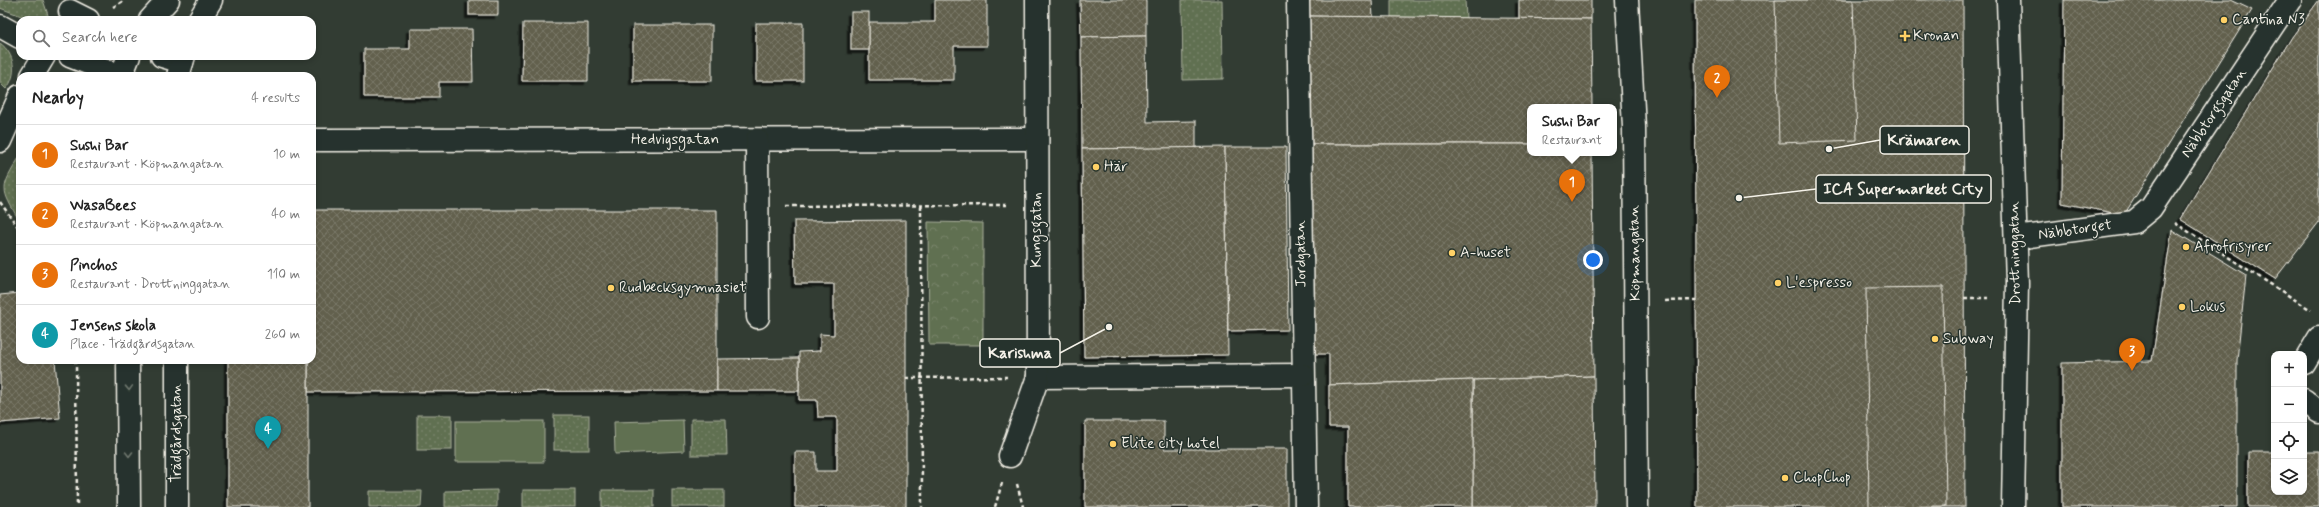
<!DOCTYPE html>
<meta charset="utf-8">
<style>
body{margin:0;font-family:Mynerve,sans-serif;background:#f6f6f6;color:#222}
.controls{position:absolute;right:12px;bottom:12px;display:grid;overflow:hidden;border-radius:8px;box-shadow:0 2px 6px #0003}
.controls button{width:36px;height:36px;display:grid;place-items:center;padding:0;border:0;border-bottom:1px solid #e0e0e0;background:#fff;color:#222;font:20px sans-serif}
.you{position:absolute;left:1593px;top:260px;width:14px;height:14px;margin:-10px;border:3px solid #fff;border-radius:50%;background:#1a73e8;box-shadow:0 0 0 6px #1a73e833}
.badge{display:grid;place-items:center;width:26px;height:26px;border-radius:50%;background:#0f766e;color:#fff;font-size:13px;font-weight:700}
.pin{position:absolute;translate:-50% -33px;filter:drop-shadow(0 1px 2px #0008)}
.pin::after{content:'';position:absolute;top:21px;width:14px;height:12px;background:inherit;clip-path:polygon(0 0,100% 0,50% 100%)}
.popup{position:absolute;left:1527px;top:104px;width:90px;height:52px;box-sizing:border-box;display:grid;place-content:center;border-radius:8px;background:#fff;filter:drop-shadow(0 1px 3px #0005);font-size:13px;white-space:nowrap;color:#767676}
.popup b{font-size:15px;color:#222}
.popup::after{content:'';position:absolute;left:50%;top:100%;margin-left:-8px;border:8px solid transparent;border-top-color:#fff}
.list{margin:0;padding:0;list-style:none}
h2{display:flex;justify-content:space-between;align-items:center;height:52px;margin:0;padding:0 16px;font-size:17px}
h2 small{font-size:13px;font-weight:400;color:#767676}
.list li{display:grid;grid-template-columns:26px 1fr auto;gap:12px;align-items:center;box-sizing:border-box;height:60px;padding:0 16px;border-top:1px solid #e0e0e0}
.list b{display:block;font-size:15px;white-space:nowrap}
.list p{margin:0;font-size:13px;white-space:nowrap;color:#767676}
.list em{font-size:13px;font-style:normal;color:#767676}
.icon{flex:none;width:22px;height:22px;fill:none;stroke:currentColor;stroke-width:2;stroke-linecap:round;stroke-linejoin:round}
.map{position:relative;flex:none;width:2319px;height:507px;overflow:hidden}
.search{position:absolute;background:#fff;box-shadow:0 2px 6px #0003;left:16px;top:16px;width:300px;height:44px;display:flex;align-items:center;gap:10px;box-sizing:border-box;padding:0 14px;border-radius:12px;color:#767676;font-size:15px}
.panel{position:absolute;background:#fff;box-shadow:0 2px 6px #0003;left:16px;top:72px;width:300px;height:292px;border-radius:12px}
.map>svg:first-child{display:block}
</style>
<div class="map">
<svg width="2319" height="507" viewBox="0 0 2319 507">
<defs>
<pattern id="grass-dots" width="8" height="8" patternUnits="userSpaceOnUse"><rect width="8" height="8" fill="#606f51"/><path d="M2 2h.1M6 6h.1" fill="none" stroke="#77846a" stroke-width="1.8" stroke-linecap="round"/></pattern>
<pattern id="park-crowns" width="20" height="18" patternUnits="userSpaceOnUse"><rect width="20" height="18" fill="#606f51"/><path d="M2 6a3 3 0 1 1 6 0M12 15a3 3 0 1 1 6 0" fill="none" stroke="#77846a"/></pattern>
<pattern id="building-cross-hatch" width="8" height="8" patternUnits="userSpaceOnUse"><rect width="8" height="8" fill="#62614d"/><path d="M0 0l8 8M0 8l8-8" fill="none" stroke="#797867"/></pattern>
<filter id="shadow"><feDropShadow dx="-3.5" dy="3.5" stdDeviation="0" flood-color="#0009"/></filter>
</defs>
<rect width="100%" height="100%" fill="#323c33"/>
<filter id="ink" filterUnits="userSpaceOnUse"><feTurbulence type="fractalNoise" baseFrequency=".025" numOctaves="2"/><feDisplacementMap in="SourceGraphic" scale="8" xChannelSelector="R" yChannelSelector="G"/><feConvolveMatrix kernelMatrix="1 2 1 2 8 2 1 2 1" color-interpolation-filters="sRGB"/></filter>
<g filter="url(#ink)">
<!-- grass -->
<g fill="url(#grass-dots)" stroke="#aab09c">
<polygon points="0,0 43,0 48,15 45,20 32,20 0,8"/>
<polygon points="1182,0 1222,0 1223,79 1183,80"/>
<polygon points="1391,0 1465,0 1466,18 1391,17"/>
<path d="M0,43C15,54 18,75 6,89L0,83Z"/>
<path d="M20,156V222C0,187 0,190 20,156Z"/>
<rect x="417" y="415" width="35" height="35"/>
<rect x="554" y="415" width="35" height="35"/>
<polygon points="691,419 726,419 727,455 691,455"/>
<polygon points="497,490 497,507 445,507 445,491"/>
<rect x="523" y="490" width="52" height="17"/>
<rect x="602" y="490" width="52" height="17"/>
<rect x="672" y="490" width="52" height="17"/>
<polygon points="369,491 422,491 421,507 369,507"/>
</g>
<!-- park -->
<polygon fill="url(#park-crowns)" stroke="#aab09c" points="928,222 983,223 983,345 929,345"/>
<!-- pitch -->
<g fill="#606f51" stroke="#aab09c">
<polygon points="683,420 684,451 615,454 614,422"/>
<rect x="456" y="421" width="88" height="41"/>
</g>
<!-- building -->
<g fill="url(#building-cross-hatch)" stroke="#f4f1e8" filter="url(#shadow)">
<rect x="469" y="0" width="29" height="15"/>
<polygon points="935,0 987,0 987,46 954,46 954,80 869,80 869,22 935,22"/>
<polygon points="1080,0 1146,0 1146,36 1081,37"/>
<polygon points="1308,0 1372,0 1373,17 1308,16"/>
<rect x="1519" y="0" width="72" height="19"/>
<polygon points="1695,0 1963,0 1965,507 1697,507"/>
<polygon points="1775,0 1853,0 1857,140 1779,143"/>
<polygon points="2064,0 2231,0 2252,10 2124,215 2062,203"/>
<polygon points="2319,0 2319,222 2275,279 2180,219 2292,37"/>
<rect x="851" y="12" width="18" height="38"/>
<polygon points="1308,16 1591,19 1592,107 1530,107 1530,144 1309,144"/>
<polygon points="523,23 588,23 588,81 522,81"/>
<rect x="756" y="23" width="47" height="58"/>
<rect x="633" y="25" width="79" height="56"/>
<polygon points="410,29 472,29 473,82 439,82 439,97 364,97 364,49 410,49"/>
<polygon points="1146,36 1147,122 1196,121 1196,148 1082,149 1081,37"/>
<polygon points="1309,144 1530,144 1530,153 1592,153 1594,376 1329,385 1329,354 1311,354"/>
<polygon points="1225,147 1228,355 1084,357 1082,149"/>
<polygon points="1225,147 1286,147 1288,330 1228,331"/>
<polygon points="312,210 717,210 717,391 308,392 308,360 312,360"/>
<polygon points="906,220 906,507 795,507 795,452 816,452 816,471 837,471 837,417 818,417 817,400 799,400 799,352 820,351 820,334 834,335 834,284 795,284 794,221"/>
<polygon points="2172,230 2246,275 2237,360 2237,507 2062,507 2062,363 2152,361"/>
<polygon points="1943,287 1946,506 1869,507 1866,288"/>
<polygon points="20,293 20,360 55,360 60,418 0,423 0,295"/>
<polygon points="799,358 799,391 717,391 717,359"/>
<rect x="228" y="360" width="80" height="147"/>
<polygon points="1594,376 1595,507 1473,507 1473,380"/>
<polygon points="1473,380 1473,507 1348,507 1348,427 1329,427 1329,385"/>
<polygon points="1085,421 1164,421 1164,449 1287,449 1287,507 1085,507"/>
<polygon points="2248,452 2274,452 2274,492 2304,492 2304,452 2319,452 2319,507 2248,507"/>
</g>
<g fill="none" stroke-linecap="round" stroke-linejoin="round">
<defs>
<g id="minor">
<polyline points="1298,0 1306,507"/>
<polyline points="1627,0 1634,127 1637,507"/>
<polyline points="2008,0 2017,283 2013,507"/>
<polyline points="70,11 88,20"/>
<polyline points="0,26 20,37"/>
<polyline points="70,56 121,76"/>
<polyline points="32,76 44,56"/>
<polyline points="312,140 1037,139"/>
<polyline points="757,140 758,317"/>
<polyline points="0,141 20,96"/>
<polyline points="2016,238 2134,222 2151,208 2290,0"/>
<polyline points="2304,363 2319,338"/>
<polyline points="1038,377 1303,375"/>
<polyline points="2304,400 2319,412"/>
<polyline points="1010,456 1038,377 1037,0"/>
</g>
<g id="major">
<polyline points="150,20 168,0"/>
<polyline points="199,20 211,0"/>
<polyline points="162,56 182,62"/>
<polyline points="121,76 129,56"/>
<polyline points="178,76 184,56"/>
<polyline points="128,360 129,507"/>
<polyline points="177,360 177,507"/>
</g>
</defs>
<!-- minor casing -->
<use href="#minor" stroke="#f4f1e8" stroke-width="25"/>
<!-- major casing -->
<use href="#major" stroke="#f4f1e8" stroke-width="25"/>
<!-- path -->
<g stroke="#f4f1e8" stroke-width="2.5" stroke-dasharray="4 3" stroke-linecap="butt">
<polyline points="113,7 125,0"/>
<polyline points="0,202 20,230"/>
<polyline points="921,205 922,507"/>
<polyline points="786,206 1007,205"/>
<polyline points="2175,223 2311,310"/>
<polyline points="1964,298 1988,298"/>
<polyline points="1665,301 1696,300"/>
<polyline points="76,360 77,507"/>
<polyline points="906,378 1007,377"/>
<polyline points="1017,484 1023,507"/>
<polyline points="995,507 1002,483"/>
</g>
<!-- minor -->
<use href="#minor" stroke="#26332d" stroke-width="22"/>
<!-- major -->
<use href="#major" stroke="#26332d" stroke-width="22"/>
</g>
<!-- one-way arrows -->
<defs><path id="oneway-chevron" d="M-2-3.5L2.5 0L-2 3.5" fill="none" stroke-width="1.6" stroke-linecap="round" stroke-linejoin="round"/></defs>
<g stroke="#6e766e">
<use href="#oneway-chevron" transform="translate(129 388) rotate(88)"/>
<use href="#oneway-chevron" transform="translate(129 454) rotate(90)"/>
</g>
</g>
<!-- markers -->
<g fill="#ffd166" stroke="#26332d" stroke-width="1.5">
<circle cx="2224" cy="20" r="4"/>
<path d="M1903 30h4v4h4v4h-4v4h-4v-4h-4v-4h4z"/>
<circle cx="1096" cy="167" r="4"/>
<circle cx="2186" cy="247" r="4"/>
<circle cx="1452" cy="253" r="4"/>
<circle cx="1778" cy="283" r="4"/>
<circle cx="611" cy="288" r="4"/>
<circle cx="2182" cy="307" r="4"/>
<circle cx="1935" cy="339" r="4"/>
<circle cx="1113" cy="444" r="4"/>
<circle cx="1785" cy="478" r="4"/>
</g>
<g text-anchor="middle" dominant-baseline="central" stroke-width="3" stroke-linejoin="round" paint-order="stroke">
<!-- poi labels -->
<g font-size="15" fill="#f4f1e8" stroke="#26332d" text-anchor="start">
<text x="2232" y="20">Cantina N3</text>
<text x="1913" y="36">Kronan</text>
<text x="1104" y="167">Här</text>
<text x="2194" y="247">Afrofrisyrer</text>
<text x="1460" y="253">A-huset</text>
<text x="1786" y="283">L'espresso</text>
<text x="619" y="288">Rudbecksgymnasiet</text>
<text x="2190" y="307">Lokus</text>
<text x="1943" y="339">Subway</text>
<text x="1121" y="444">Elite city hotel</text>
<text x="1793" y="478">ChopChop</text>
</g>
<!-- street labels -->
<g font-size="15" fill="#f4f1e8" stroke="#26332d">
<text transform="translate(2214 113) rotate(-56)">Näbbtorgsgatan</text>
<text x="675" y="140">Hedvigsgatan</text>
<text transform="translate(1037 230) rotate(-90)">Kungsgatan</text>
<text transform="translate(2075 230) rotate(-8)">Näbbtorget</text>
<text transform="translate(1635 253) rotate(-91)">Köpmangatan</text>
<text transform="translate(2015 253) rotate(-91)">Drottninggatan</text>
<text transform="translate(1301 254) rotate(-91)">Jordgatan</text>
<text transform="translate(177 433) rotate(-90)">Trädgårdsgatan</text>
</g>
</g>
<!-- callouts -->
<path fill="none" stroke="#f4f1e8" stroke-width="1.5" d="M1829 149L1880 140M1739 198L1816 189M1109 327L1060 353"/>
<g fill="#f4f1e8" stroke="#26332d" stroke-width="1.5">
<circle cx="1829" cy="149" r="4"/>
<circle cx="1739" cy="198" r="4"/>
<circle cx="1109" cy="327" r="4"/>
</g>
<g fill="#26332d" stroke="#f4f1e8" stroke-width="1.5">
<rect x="1880" y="126" width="89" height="28" rx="4"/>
<rect x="1816" y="175" width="175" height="28" rx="4"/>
<rect x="980" y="339" width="80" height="28" rx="4"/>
</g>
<g font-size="16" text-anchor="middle" font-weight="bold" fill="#f4f1e8">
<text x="1924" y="145">Krämaren</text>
<text x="1903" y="194">ICA Supermarket City</text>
<text x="1020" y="358">Karishma</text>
</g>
</svg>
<div class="controls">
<button>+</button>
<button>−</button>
<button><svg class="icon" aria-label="locate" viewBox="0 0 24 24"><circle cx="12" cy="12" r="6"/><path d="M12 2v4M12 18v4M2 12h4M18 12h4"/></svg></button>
<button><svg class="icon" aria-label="layers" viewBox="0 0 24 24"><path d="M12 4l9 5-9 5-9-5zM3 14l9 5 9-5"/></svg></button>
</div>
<div class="you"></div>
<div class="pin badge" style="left:1572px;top:202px;background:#e8710a">1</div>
<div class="popup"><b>Sushi Bar</b>Restaurant</div>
<div class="pin badge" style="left:1717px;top:98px;background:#e8710a">2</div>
<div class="pin badge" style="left:2132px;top:371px;background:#e8710a">3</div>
<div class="pin badge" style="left:268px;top:449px;background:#0f9aa8">4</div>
<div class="search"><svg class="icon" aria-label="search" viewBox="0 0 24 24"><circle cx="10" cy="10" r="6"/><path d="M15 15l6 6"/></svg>Search here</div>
<section class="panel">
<h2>Nearby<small>4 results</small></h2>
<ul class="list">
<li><span class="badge" style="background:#e8710a">1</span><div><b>Sushi Bar</b><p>Restaurant · Köpmangatan</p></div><em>10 m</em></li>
<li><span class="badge" style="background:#e8710a">2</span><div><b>WasaBees</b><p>Restaurant · Köpmangatan</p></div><em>40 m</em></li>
<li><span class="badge" style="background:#e8710a">3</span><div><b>Pinchos</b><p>Restaurant · Drottninggatan</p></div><em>110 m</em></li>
<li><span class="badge" style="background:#0f9aa8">4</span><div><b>Jensens skola</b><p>Place · Trädgårdsgatan</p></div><em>260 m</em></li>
</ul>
</section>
</div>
